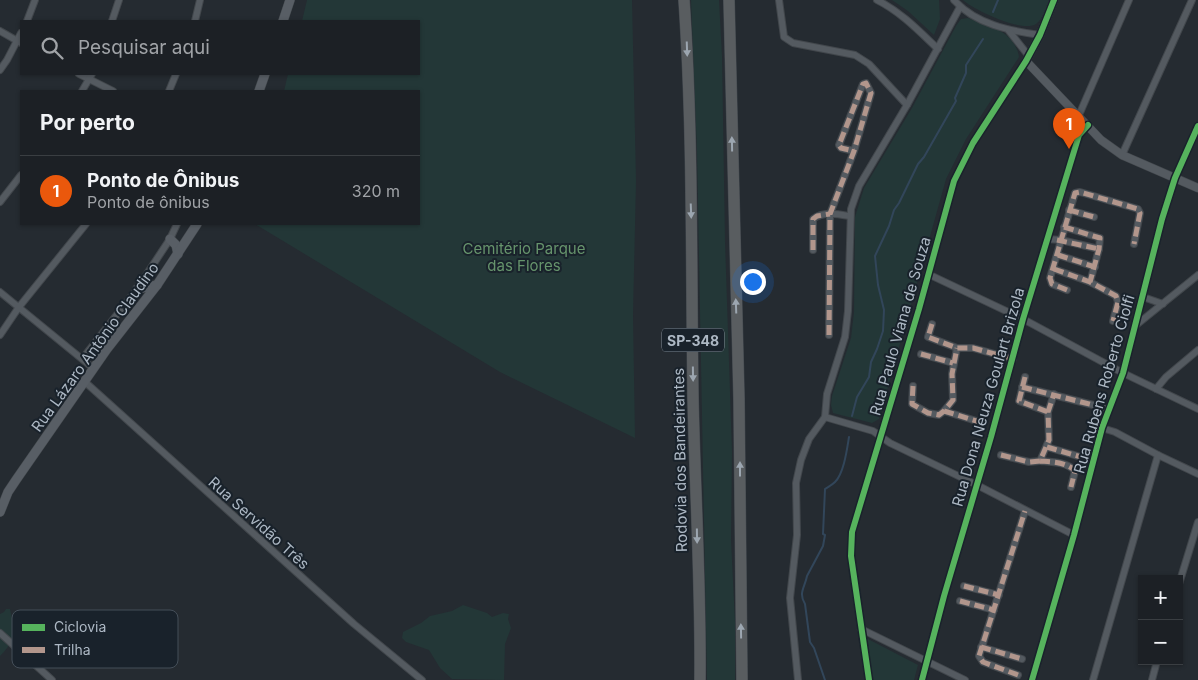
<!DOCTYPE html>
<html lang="pt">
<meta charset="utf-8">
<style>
body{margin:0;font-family:Inter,sans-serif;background:#292d32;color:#f1f3f6}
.controls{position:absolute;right:15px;bottom:15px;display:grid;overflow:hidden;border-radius:0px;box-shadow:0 1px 4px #0004}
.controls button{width:45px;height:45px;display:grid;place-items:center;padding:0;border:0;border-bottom:1px solid #3a3e42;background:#1c2025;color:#f1f3f6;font:25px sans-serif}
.you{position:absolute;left:752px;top:281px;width:18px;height:18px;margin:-12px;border:4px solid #fff;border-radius:50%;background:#1a73e8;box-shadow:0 0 0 8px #1a73e833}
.badge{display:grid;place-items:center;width:32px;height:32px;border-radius:50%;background:#ea580c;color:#fff;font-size:16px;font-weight:700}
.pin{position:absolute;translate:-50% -41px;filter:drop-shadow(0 1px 2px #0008)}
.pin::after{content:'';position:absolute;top:26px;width:18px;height:15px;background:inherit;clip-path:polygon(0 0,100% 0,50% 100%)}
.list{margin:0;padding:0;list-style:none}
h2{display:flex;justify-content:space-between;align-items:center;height:65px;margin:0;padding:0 20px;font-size:21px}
h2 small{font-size:16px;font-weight:400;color:#a0a3a7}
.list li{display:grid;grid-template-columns:32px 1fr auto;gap:15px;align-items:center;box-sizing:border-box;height:70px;padding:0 20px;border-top:1px solid #3a3e42}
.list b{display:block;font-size:19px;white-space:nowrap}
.list p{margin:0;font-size:16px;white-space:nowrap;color:#a0a3a7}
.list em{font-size:16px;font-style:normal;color:#a0a3a7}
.icon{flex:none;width:28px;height:28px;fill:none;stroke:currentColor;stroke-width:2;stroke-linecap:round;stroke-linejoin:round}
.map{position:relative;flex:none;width:1198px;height:680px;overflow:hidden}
.search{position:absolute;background:#1c2025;box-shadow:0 1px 4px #0004;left:20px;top:20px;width:400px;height:55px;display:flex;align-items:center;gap:12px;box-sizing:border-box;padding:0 18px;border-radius:0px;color:#a0a3a7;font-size:19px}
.panel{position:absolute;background:#1c2025;box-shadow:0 1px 4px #0004;left:20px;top:90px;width:400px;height:135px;border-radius:0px}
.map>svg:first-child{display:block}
</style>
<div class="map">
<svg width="1198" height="680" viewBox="0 0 1198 680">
<rect width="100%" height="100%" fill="#252b31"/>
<!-- green -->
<g fill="#233737">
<polygon points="307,0 632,0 636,181 633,315 635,438 500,372 255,224 419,224 419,91 284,91 288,74 419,74 419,21 302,21"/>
<polygon points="691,0 719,0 722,56 725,242 732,452 731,540 735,622 735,680 707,680 697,151"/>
<polygon points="892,0 939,0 940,19 934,35 908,11"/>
<path d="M963,0H1049C1046,8 1043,19 1036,24C1022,33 974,10 963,0Z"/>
<path d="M968,18C989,26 1015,31 1019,57L966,139L946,179L879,419L872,423L833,413L831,405L832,396L851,338L854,312L855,217L864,188L912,108L956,26L961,19Z"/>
<polygon points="463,605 487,613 492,617 503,613 509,614 508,619 511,628 505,644 504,680 452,679 440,668 429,650 406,642 402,638 403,632 421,623 430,616 452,611"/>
<path d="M6,609H10C15,631 17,639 0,656V614L4,612Z"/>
<polygon points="866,638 918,665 914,680 873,680"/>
</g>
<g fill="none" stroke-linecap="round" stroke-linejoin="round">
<!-- stream -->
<g stroke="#32465a" stroke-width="2">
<polyline points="993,12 998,0"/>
<polyline points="852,416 857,397 869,377 871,362 877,349 883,331 884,310 878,285 875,256 889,226 894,210 899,203 918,164 924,157 956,101 955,98 966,73 966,65 983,39"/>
<path d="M825,680L814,648L810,642L805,604C798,593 805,587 807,576L823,546L825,535L823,534L825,489C828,487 832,485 835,482C844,473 847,449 849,437"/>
</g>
<defs>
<g id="minor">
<polyline points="779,0 784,37 793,43 855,55 869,64 907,105"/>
<path d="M877,0C901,12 919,31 938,49"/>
<path d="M954,0C975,24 1010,31 1040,35"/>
<polyline points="27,21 35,0"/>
<polyline points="112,21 119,0"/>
<polyline points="195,21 200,0"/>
<polyline points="0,31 21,43"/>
<polyline points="1009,31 1028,55"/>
<polyline points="0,70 7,60 21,33"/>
<polyline points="79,74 113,91"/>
<polyline points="82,91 92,74"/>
<polyline points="169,91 176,74"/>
<polyline points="1079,115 1129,0"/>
<polyline points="1122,155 1192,0"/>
<polyline points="0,202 21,175"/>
<polyline points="1069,210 1094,217"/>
<polyline points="1064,227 1100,238 1099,249 1090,282"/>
<polyline points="1047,239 1061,240 1099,249"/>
<path d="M813,250V219C823,211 838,214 849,216"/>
<polyline points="1058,255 1095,267"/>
<polyline points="1054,269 1090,282 1116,296 1118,302 1113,321"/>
<polyline points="928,274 1023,319 1123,373 1198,409"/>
<polyline points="1067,290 1052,284 1050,278 1075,193 1080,192 1138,209 1140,213 1134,244"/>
<polyline points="0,292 93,368"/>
<polyline points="1143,297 1163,304"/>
<polyline points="932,324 928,337 957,348 973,348 1013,359"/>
<polyline points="1135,326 1198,275"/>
<polyline points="0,335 19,307 86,224"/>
<polyline points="829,335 830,214 854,151 871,93 866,83 863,84 839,145 841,148 854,151"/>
<polyline points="921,354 953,363"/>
<polyline points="83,358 137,289 170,239 177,224"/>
<polyline points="1025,377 1019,401 1048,412"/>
<polyline points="84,381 354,624 422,680"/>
<polyline points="913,386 912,404 928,413 939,415 944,411 953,400 952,374 957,348"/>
<polyline points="1022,387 1109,409"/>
<polyline points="1156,389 1166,377 1198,350"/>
<polyline points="944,411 983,423"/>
<polyline points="825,417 873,431 890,443 977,485 1074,535"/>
<polyline points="1102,428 1115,432 1158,455 1198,474"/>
<polyline points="1047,447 1081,457"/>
<polyline points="1001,455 1029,462 1040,461 1049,440 1048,412 1054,394"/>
<path d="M1040,461C1052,462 1067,462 1075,471L1071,487"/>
<polyline points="1179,584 1198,522"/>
<polyline points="964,586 999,595"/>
<polyline points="960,601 994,610"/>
<polyline points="861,629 965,680"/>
<polyline points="0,633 52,680"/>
<polyline points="981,647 1022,659"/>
<polyline points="1018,675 983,662 979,656 1025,511"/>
<polyline points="798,680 790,598 797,535 796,483 801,460 809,439 825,417 827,394 845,337 848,311 851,209 859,186 907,105 960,7"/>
<polyline points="869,680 851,556 852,532 919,309 954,181 973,143 1026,61"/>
<polyline points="922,680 944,596 991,437 1023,319 1079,135 1088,125"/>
<polyline points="1032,680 1074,535 1102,428 1123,373 1162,219 1175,178 1198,126"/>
<polyline points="1093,680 1158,455"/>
<polyline points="1152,680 1157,661"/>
</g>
<polyline id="tertiary" points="1054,0 1040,35 1026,61 1101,140 1122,155 1198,188"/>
<g id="secondary">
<polyline points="283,21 290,0"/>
<polyline points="259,91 265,74"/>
<polyline points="170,239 176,245 178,254"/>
<polyline points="137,289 157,285"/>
<polyline points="0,512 8,492 16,480 107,349 157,285 197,224"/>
</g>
<g id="motorway">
<path d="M684,0C693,132 691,264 693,397C695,491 701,586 700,680"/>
<polyline points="729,0 739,399 742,680"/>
</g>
</defs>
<!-- minor casing -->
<use href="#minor" stroke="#42474c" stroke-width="8"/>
<!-- tertiary casing -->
<use href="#tertiary" stroke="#42474c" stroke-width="9"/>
<!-- secondary casing -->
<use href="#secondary" stroke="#42474c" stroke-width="10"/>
<!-- motorway casing -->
<use href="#motorway" stroke="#41474d" stroke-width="12"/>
<!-- minor -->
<use href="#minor" stroke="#545a60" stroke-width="6"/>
<!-- tertiary -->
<use href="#tertiary" stroke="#545a60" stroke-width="8"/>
<!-- secondary -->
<use href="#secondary" stroke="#585e65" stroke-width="9"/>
<!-- motorway -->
<use href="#motorway" stroke="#595d60" stroke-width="11"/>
<!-- quiet -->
<g stroke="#b2968c" stroke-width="5" stroke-dasharray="10 5" stroke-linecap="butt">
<polyline points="1069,210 1094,217"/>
<polyline points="1064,227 1100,238 1099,249 1090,282"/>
<polyline points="1057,240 1099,249"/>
<polyline points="813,250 813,219 817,216 830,214"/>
<polyline points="1058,255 1095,267"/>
<polyline points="1054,269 1090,282 1116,296 1118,302 1113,321"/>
<polyline points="1067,290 1052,284 1050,278 1075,193 1080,192 1138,209 1140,213 1134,244"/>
<polyline points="932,324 928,337 957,348 973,348 1013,359"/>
<polyline points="829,335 830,214 854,151 871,93 866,83 863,84 839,145 841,148 854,151"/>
<polyline points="921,354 953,363"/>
<polyline points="1025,377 1019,401 1048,412"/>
<polyline points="913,386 912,404 928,413 939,415 944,411 953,400 952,374 957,348"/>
<polyline points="1022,387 1109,409"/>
<polyline points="944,411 983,423"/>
<polyline points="1047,447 1081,457"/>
<polyline points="1001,455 1029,462 1040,461 1049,440 1048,412 1054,394"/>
<path d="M1040,461C1052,462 1067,462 1075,471L1071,487"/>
<polyline points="964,586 999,595"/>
<polyline points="960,601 994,610"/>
<polyline points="981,647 1022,659"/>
<polyline points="1018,675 983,662 979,656 1025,511"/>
</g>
<defs>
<g id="cycleway">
<polyline points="869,680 851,556 852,532 919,309 954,181 973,143 1026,61 1040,35 1054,0"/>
<polyline points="922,680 944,596 991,437 1023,319 1079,135 1088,125"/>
<polyline points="1032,680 1074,535 1102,428 1123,373 1162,219 1175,178 1198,126"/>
</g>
</defs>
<!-- cycleway casing -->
<use href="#cycleway" stroke="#19222b" stroke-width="9"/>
<!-- cycleway -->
<use href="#cycleway" stroke="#56b35d" stroke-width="6"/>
</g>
<!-- one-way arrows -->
<defs><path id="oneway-solid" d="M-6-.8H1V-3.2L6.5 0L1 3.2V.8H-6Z" transform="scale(1.25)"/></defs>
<g fill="#9ca6b0">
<use href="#oneway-solid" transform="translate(687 49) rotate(88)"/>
<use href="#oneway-solid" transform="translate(732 144) rotate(-91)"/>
<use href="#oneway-solid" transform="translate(691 211) rotate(88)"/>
<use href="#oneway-solid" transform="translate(736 306) rotate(-92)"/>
<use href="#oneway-solid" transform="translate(693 374) rotate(89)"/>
<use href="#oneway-solid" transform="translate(740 469) rotate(-90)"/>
<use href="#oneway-solid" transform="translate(697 536) rotate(89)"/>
<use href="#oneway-solid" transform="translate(741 631) rotate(-91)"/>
</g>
<g text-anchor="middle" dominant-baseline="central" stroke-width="4" stroke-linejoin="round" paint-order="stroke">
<!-- shield labels -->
<rect fill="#19222b" stroke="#818b96" stroke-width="1" x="662" y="328.5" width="62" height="23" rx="4"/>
<g font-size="14" font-weight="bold" fill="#adb8c4">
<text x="693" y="340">SP-348</text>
</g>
<!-- park labels -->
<g font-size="15" fill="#66946c" stroke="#19222b">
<text x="524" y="248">Cemitério Parque<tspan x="524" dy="17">das Flores</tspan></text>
</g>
<!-- street labels -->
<g font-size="15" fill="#adb8c4" stroke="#19222b">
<text transform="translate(900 326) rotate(-74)">Rua Paulo Viana de Souza</text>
<text transform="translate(95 347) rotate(-54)">Rua Lázaro Antônio Claudino</text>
<text transform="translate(1104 384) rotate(-74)">Rua Rubens Roberto Ciolfi</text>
<text transform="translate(988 397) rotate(-74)">Rua Dona Neuza Goulart Brizola</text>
<text transform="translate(680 460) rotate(-91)">Rodovia dos Bandeirantes</text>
<text transform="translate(259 523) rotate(42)">Rua Servidão Três</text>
</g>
</g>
<!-- legend -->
<rect x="12" y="610" width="166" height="58" rx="8" fill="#19222b" stroke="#454f59" stroke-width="1"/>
<rect x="22" y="624" width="23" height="7" fill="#56b35d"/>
<rect x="22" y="647" width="23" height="6" fill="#b2968c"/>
<g font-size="14" fill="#adb8c4">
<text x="54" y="632">Ciclovia</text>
<text x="54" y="655">Trilha</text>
</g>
</svg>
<div class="controls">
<button>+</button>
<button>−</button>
</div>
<div class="you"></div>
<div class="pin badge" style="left:1069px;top:149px">1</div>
<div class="search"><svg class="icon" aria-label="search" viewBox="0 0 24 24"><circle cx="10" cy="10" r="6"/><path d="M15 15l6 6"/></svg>Pesquisar aqui</div>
<section class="panel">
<h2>Por perto<small></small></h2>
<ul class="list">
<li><span class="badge">1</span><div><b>Ponto de Ônibus</b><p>Ponto de ônibus</p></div><em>320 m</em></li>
</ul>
</section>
</div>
